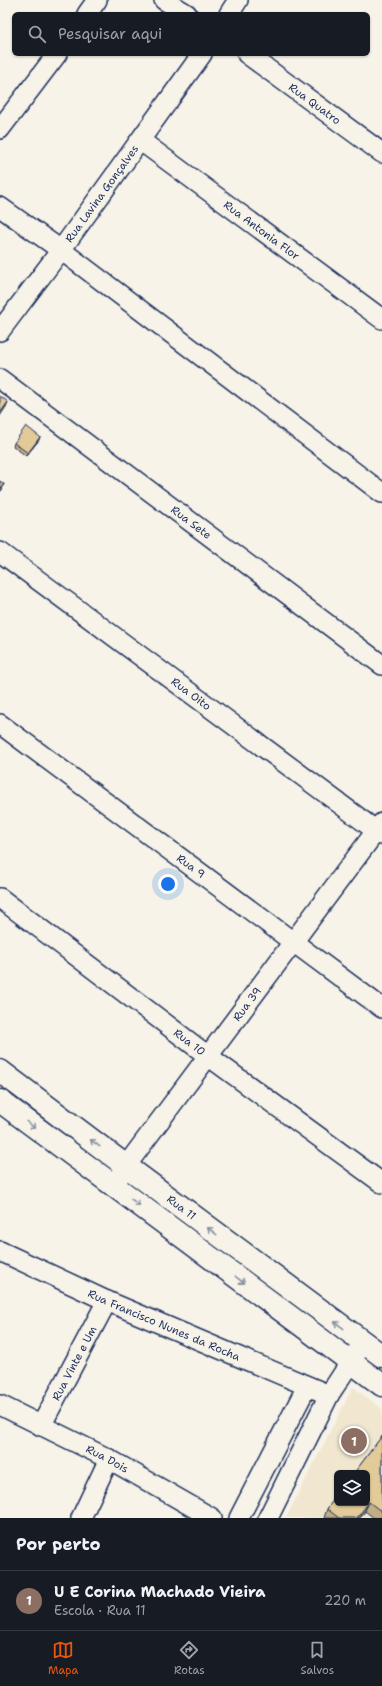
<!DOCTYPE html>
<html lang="pt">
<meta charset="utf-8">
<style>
body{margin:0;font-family:"Shantell Sans",sans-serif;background:#242831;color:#f1f3f6}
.controls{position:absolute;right:12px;bottom:12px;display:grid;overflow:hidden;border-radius:6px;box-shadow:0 1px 3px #0004}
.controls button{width:36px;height:36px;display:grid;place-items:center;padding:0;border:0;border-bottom:1px solid #363941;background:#171b24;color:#f1f3f6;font:20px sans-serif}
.you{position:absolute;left:168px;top:884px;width:14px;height:14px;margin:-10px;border:3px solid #fff;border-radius:50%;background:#1a73e8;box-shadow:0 0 0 6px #1a73e833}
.badge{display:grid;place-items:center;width:26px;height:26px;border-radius:50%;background:#ea580c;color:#fff;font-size:13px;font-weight:700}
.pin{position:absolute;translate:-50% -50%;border:2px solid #fff;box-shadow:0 1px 4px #0006}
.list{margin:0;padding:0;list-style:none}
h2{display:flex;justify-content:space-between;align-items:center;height:52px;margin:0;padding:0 16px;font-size:17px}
h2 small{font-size:13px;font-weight:400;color:#9ea1a6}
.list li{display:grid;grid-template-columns:26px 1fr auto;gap:12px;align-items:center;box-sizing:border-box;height:60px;padding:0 16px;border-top:1px solid #363941}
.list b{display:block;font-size:15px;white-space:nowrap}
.list p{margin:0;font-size:13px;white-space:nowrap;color:#9ea1a6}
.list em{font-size:13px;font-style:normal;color:#9ea1a6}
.icon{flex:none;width:22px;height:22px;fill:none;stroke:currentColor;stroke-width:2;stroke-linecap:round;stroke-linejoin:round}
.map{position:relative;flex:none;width:382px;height:1518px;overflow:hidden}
.search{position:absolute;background:#171b24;box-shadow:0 1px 3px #0004;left:12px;right:12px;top:12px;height:44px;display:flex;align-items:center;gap:10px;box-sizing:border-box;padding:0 14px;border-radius:6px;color:#9ea1a6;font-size:15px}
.sheet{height:112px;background:#171b24}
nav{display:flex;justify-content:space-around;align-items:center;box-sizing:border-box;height:56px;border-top:1px solid #363941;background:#171b24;font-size:11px;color:#9ea1a6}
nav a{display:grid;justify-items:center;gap:2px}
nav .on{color:#ea580c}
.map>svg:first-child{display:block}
</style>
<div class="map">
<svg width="382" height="1518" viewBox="0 0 382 1518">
<rect width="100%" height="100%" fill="#f7f3e8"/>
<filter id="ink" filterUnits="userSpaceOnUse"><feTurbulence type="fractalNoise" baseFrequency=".025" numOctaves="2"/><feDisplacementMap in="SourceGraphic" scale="8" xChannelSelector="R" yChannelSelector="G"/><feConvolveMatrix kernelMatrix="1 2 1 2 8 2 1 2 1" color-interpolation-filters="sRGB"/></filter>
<g filter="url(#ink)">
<!-- built -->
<path fill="#f1e7d0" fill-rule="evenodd" d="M353,1387L382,1409V1518H286ZM337,1473H367V1503H337Z"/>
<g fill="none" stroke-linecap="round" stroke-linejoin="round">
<defs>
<g id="street">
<polyline points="164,0 187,14"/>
<polyline points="87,14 97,0"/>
<polyline points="229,14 238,0"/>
<path id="s1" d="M247,54L382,153"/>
<polyline points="0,129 57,54"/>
<path id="s2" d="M141,141L382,319"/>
<polyline points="0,207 61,250 382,493"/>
<path id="s3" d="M0,331L61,250L202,54"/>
<path id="s4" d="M0,379L382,665"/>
<path id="s5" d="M0,552L382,835"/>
<path id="s6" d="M0,724L382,1008"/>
<path id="s7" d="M0,898L208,1056L382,1183"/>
<path id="s8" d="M113,1186L126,1166L382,823"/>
<path id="s9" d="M0,1251L107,1301L329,1395"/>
<path id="s10" d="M0,1405L109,1459L212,1518"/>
<path id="s11" d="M41,1426L107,1301"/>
<polyline points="81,1518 109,1459"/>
<polyline points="239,1518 307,1386"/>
<polyline points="268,1518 329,1395 359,1349"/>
</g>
<g id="secondary">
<path id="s12" d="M0,1071L126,1166L382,1356"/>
<polyline points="0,1101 382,1385"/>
</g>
</defs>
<!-- street casing -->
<use href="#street" stroke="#1b2f5e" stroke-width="22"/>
<!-- secondary casing -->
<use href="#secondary" stroke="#1b2f5e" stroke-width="25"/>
<!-- street -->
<use href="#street" stroke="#f7f3e8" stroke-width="19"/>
<!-- secondary -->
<use href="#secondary" stroke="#f7f3e8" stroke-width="22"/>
</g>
<!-- wall -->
<g fill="#c2ae84" stroke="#1b2f5e">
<polygon points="39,440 26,456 13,446 14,443"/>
<polygon points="382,1436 382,1518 374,1518 365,1511 360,1518 324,1518 327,1509"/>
</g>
<!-- shaded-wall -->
<g fill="#9e8d6b" stroke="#1b2f5e">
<polygon points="8,402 6,407 0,416 0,413"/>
<polygon points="40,437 39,440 26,456 28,453"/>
<polygon points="4,484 2,490 0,492 0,489"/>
<polygon points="369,1502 365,1511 360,1518 357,1518"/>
</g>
<!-- building -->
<g fill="#e2ca99" stroke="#1b2f5e">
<polygon points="0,396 8,402 0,413"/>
<polygon points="26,426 40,437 28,453 14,443"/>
<polygon points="0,481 4,484 0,489"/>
<polygon points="382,1436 382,1512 369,1502 357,1518 339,1518 327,1509 337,1495 337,1503 367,1503 367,1473 354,1473"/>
</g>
<!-- one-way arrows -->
<defs><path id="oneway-shaft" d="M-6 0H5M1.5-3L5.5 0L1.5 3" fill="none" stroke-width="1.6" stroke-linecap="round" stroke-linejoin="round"/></defs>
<g stroke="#8991a3">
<use href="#oneway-shaft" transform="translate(31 1125) rotate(37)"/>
<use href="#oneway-shaft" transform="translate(95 1143) rotate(-143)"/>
<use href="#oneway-shaft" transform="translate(135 1202) rotate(37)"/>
<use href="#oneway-shaft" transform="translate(212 1231) rotate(-143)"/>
<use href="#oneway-shaft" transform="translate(240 1280) rotate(37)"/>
<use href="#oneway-shaft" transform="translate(339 1325) rotate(-143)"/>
</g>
</g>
<g text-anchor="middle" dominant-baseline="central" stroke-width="4" stroke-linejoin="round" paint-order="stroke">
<!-- street labels -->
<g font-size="11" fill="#1b2f5e" stroke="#f7f3e8">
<text stroke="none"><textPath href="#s1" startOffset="84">Rua Quatro</textPath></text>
<text stroke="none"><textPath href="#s3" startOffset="171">Rua Lavina Gonçalves</textPath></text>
<text stroke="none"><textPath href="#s2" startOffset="150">Rua Antonia Flor</textPath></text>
<text stroke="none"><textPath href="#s4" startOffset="239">Rua Sete</textPath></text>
<text stroke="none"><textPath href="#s5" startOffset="238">Rua Oito</textPath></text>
<text stroke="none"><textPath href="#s6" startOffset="238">Rua 9</textPath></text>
<text stroke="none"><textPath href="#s8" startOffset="226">Rua 39</textPath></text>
<text stroke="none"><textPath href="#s7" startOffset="238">Rua 10</textPath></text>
<text stroke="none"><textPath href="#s12" startOffset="227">Rua 11</textPath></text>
<text stroke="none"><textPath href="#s9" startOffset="180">Rua Francisco Nunes da Rocha</textPath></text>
<text stroke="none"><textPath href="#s11" startOffset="71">Rua Vinte e Um</textPath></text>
<text stroke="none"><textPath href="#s10" startOffset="120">Rua Dois</textPath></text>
</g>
</g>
</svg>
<div class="controls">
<button><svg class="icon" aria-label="layers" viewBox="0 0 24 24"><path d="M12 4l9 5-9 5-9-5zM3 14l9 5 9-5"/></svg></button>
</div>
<div class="you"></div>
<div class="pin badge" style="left:354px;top:1441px;background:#8d6e63">1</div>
<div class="search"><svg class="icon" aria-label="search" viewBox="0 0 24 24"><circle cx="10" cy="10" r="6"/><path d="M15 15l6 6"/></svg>Pesquisar aqui</div>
</div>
<section class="sheet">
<h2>Por perto<small></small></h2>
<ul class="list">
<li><span class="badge" style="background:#8d6e63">1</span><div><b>U E Corina Machado Vieira</b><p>Escola · Rua 11</p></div><em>220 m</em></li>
</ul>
</section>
<nav>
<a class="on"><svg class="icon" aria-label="map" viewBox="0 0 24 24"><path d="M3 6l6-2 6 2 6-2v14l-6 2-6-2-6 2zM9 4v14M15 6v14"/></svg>Mapa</a>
<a><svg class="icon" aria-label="directions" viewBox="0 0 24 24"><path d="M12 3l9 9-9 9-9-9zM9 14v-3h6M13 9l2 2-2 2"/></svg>Rotas</a>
<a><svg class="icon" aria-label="saved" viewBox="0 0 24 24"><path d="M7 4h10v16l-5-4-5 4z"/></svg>Salvos</a>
</nav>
